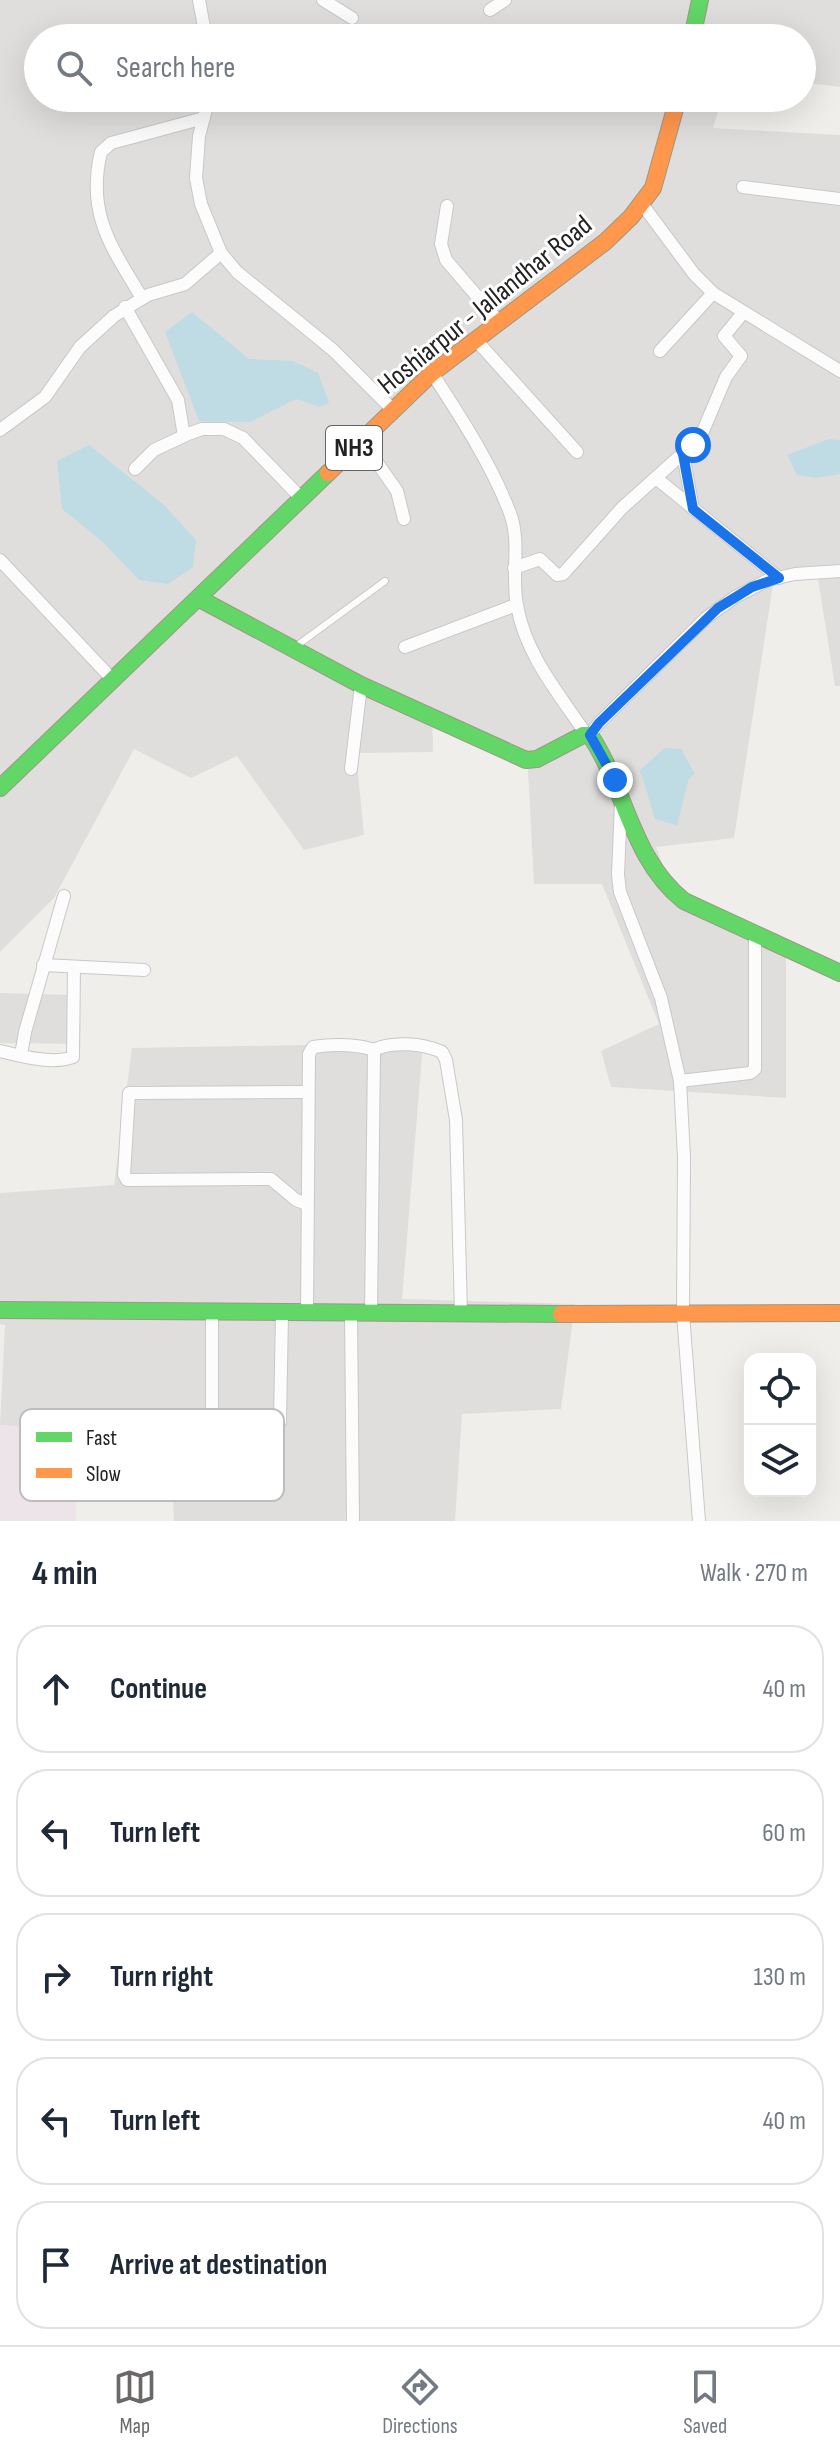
<!DOCTYPE html>
<meta charset="utf-8">
<style>
body{margin:0;font-family:"Sofia Sans Condensed",sans-serif;background:#f6f6f7;color:#1f2937}
.controls{position:absolute;right:24px;bottom:24px;display:grid;overflow:hidden;border-radius:16px;box-shadow:0 8px 32px #0002}
.controls button{width:72px;height:72px;display:grid;place-items:center;padding:0;border:0;border-bottom:2px solid #e0e1e3;background:#fff;color:#1f2937;font:40px sans-serif}
.stop{position:absolute;width:24px;height:24px;margin:-18px;border:6px solid #1a73e8;border-radius:50%;background:#fff}
.stop.end{background:#1a73e8;border-color:#fff;box-shadow:0 2px 8px #0008}
.list{margin:0;padding:0;list-style:none}
h2{display:flex;justify-content:space-between;align-items:center;height:104px;margin:0;padding:0 32px;font-size:34px}
h2 small{font-size:26px;font-weight:400;color:#747a83}
.list li{display:grid;grid-template-columns:52px 1fr auto;gap:24px;align-items:center;box-sizing:border-box;height:128px;margin:0 16px 16px;padding:0 16px;border:2px solid #e0e1e3;border-radius:32px}
.list b{display:block;font-size:30px;white-space:nowrap}
.list em{font-size:26px;font-style:normal;color:#747a83}
.icon{flex:none;width:44px;height:44px;fill:none;stroke:currentColor;stroke-width:2;stroke-linecap:round;stroke-linejoin:round}
.map{position:relative;flex:none;width:840px;height:1521px;overflow:hidden}
.search{position:absolute;background:#fff;box-shadow:0 8px 32px #0002;left:24px;right:24px;top:24px;height:88px;display:flex;align-items:center;gap:20px;box-sizing:border-box;padding:0 28px;border-radius:44px;color:#747a83;font-size:30px}
.sheet{height:824px;background:#fff}
nav{display:flex;justify-content:space-around;align-items:center;box-sizing:border-box;height:112px;border-top:2px solid #e0e1e3;background:#fff;font-size:22px;color:#747a83}
nav a{display:grid;justify-items:center;gap:4px}
nav .on{color:#6a6968}
.map>svg:first-child{display:block}
</style>
<div class="map">
<svg width="840" height="1521" viewBox="0 0 840 1521">
<rect width="100%" height="100%" fill="#f0eeeb"/>
<!-- residential -->
<g fill="#dfdedc">
<polygon points="0,0 840,0 840,87 802,82 802,38 38,38 38,98 722,98 713,128 840,135 840,686 835,686 816,566 775,571 734,838 656,847 670,883 786,945 786,1098 611,1087 601,1051 659,1024 602,884 534,884 527,751 432,710 433,752 356,753 364,835 304,850 237,756 191,778 134,749 54,898 0,952"/>
<polygon points="0,993 74,995 75,1044 0,1043"/>
<polygon points="423,1043 402,1299 575,1304 561,1409 462,1414 455,1521 174,1521 170,1441 0,1425 5,1325 0,1324 0,1193 114,1185 132,1048"/>
</g>
<!-- industrial -->
<polygon fill="#ede4e9" points="0,1425 75,1433 76,1521 0,1521"/>
<!-- water -->
<g fill="#bfdbe3">
<polygon points="192,312 249,359 293,361 318,373 329,403 320,407 296,399 250,422 199,421 165,332"/>
<polygon points="829,439 840,440 840,474 816,478 797,475 787,455"/>
<polygon points="89,445 163,504 196,540 193,567 168,584 139,580 103,542 62,509 57,461"/>
<polygon points="665,748 681,749 695,774 689,778 677,825 655,819 640,770"/>
</g>
<g fill="none" stroke-linecap="round" stroke-linejoin="round">
<defs>
<polyline id="lane" points="295,647 385,581"/>
<g id="street">
<polyline points="199,0 206,38"/>
<polyline points="323,0 352,18"/>
<polyline points="490,10 505,0"/>
<polyline points="209,98 199,136 196,178 201,204 221,253 237,272 333,350 394,411"/>
<polyline points="743,187 840,199"/>
<polyline points="642,204 694,274 713,293 840,371"/>
<polyline points="447,206 441,244 446,260 499,322"/>
<path d="M142,298C112,248 86,214 101,152L111,143L204,118"/>
<polyline points="125,307 178,400 184,436"/>
<polyline points="476,340 577,452"/>
<polyline points="660,351 713,293"/>
<path d="M432,373C461,418 491,463 510,513C521,542 511,575 517,605C525,654 559,694 586,734"/>
<polyline points="0,430 45,397 80,347 114,316 148,295 185,284 221,253"/>
<polyline points="362,441 397,491 404,519"/>
<polyline points="683,454 693,509"/>
<polyline points="135,469 154,450 188,434 202,429 224,429 243,438 302,499"/>
<polyline points="656,478 779,578"/>
<polyline points="0,560 113,680"/>
<polyline points="514,568 540,559 557,575 563,574 622,508 700,438 726,377 741,356 724,336 743,313"/>
<polyline points="405,647 516,605"/>
<polyline points="590,735 599,723 706,618 735,597 768,580 795,574 840,571"/>
<polyline points="351,769 361,685"/>
<polyline points="621,803 618,875 620,892 661,998 680,1081 684,1157 683,1314 699,1521"/>
<polyline points="43,965 144,970"/>
<path d="M373,1050C393,1041 422,1043 442,1052L446,1060L456,1120L461,1314"/>
<path d="M0,1051C21,1056 53,1065 73,1057L74,967"/>
<polyline points="21,1055 25,1032 64,896"/>
<polyline points="680,1081 750,1073 755,1069 755,934"/>
<polyline points="307,1204 296,1200 271,1179 127,1180 124,1175 129,1093 307,1092"/>
<path d="M307,1313L309,1054L313,1047C331,1044 354,1044 371,1049L374,1052L371,1314"/>
<polyline points="351,1313 353,1521"/>
<polyline points="212,1422 280,1422 282,1313"/>
<polyline points="212,1452 212,1313"/>
</g>
<g id="fast">
<polyline points="692,38 700,0"/>
<path d="M198,598L361,685L526,760L537,759L583,735H590C626,789 631,859 684,901L840,973"/>
<polyline points="0,788 328,473"/>
<polyline points="0,1310 561,1314"/>
</g>
<g id="slow">
<polyline points="328,473 432,373 605,242 631,217 653,188 678,98"/>
<polyline points="561,1314 840,1313"/>
</g>
</defs>
<!-- lane casing -->
<use href="#lane" stroke="#c9c8c7" stroke-width="8"/>
<!-- street casing -->
<use href="#street" stroke="#c9c8c7" stroke-width="14"/>
<!-- fast casing -->
<use href="#fast" stroke="#999a82" stroke-width="18"/>
<!-- slow casing -->
<use href="#slow" stroke="#999a82" stroke-width="18"/>
<!-- lane -->
<use href="#lane" stroke="#fdfcfc" stroke-width="6"/>
<!-- street -->
<use href="#street" stroke="#fdfcfc" stroke-width="12"/>
<!-- fast -->
<use href="#fast" stroke="#63d668" stroke-width="16"/>
<!-- slow -->
<use href="#slow" stroke="#ff974d" stroke-width="16"/>
</g>
<g fill="none" stroke-linecap="round" stroke-linejoin="round">
<!-- route -->
<polyline stroke="#1a73e8" stroke-width="10" points="615,780 590,735 599,723 718,608 752,587 779,578 693,509 683,454 693,445"/>
</g>
<g text-anchor="middle" dominant-baseline="central" stroke-width="6" stroke-linejoin="round" paint-order="stroke">
<!-- shield labels -->
<rect fill="#fff" stroke="#646464" stroke-width="2" x="326" y="426" width="56" height="44" rx="6"/>
<g font-size="26" font-weight="bold" fill="#222">
<text x="354" y="448">NH3</text>
</g>
<!-- street labels -->
<g font-size="28" fill="#222" stroke="#fff">
<text transform="translate(485 305) rotate(-39)">Hoshiarpur - Jallandhar Road</text>
</g>
</g>
<!-- legend -->
<rect x="20" y="1409" width="264" height="92" rx="12" fill="#fff" stroke="#bdbdbd" stroke-width="2"/>
<rect x="36" y="1432" width="36" height="10" fill="#63d668"/>
<rect x="36" y="1468" width="36" height="10" fill="#ff974d"/>
<g font-size="22" fill="#222">
<text x="86" y="1445">Fast</text>
<text x="86" y="1481">Slow</text>
</g>
</svg>
<div class="controls">
<button><svg class="icon" aria-label="locate" viewBox="0 0 24 24"><circle cx="12" cy="12" r="6"/><path d="M12 2v4M12 18v4M2 12h4M18 12h4"/></svg></button>
<button><svg class="icon" aria-label="layers" viewBox="0 0 24 24"><path d="M12 4l9 5-9 5-9-5zM3 14l9 5 9-5"/></svg></button>
</div>
<div class="stop" style="left:693px;top:445px"></div>
<div class="stop end" style="left:615px;top:780px"></div>
<div class="search"><svg class="icon" aria-label="search" viewBox="0 0 24 24"><circle cx="10" cy="10" r="6"/><path d="M15 15l6 6"/></svg>Search here</div>
</div>
<section class="sheet">
<h2>4 min<small>Walk · 270 m</small></h2>
<ul class="list">
<li><svg class="icon" aria-label="ahead" viewBox="0 0 24 24"><path d="M12 20V5M6 11l6-6 6 6"/></svg><div><b>Continue</b></div><em>40 m</em></li>
<li><svg class="icon" aria-label="left" viewBox="0 0 24 24"><path d="M17 20v-9H6M10 6l-5 5 5 5"/></svg><div><b>Turn left</b></div><em>60 m</em></li>
<li><svg class="icon" aria-label="right" viewBox="0 0 24 24"><path d="M7 20v-9h11M14 6l5 5-5 5"/></svg><div><b>Turn right</b></div><em>130 m</em></li>
<li><svg class="icon" aria-label="left" viewBox="0 0 24 24"><path d="M17 20v-9H6M10 6l-5 5 5 5"/></svg><div><b>Turn left</b></div><em>40 m</em></li>
<li><svg class="icon" aria-label="arrive" viewBox="0 0 24 24"><path d="M6 21V4h12l-3 4 3 4H6"/></svg><div><b>Arrive at destination</b></div></li>
</ul>
</section>
<nav>
<a class="on"><svg class="icon" aria-label="map" viewBox="0 0 24 24"><path d="M3 6l6-2 6 2 6-2v14l-6 2-6-2-6 2zM9 4v14M15 6v14"/></svg>Map</a>
<a><svg class="icon" aria-label="directions" viewBox="0 0 24 24"><path d="M12 3l9 9-9 9-9-9zM9 14v-3h6M13 9l2 2-2 2"/></svg>Directions</a>
<a><svg class="icon" aria-label="saved" viewBox="0 0 24 24"><path d="M7 4h10v16l-5-4-5 4z"/></svg>Saved</a>
</nav>
